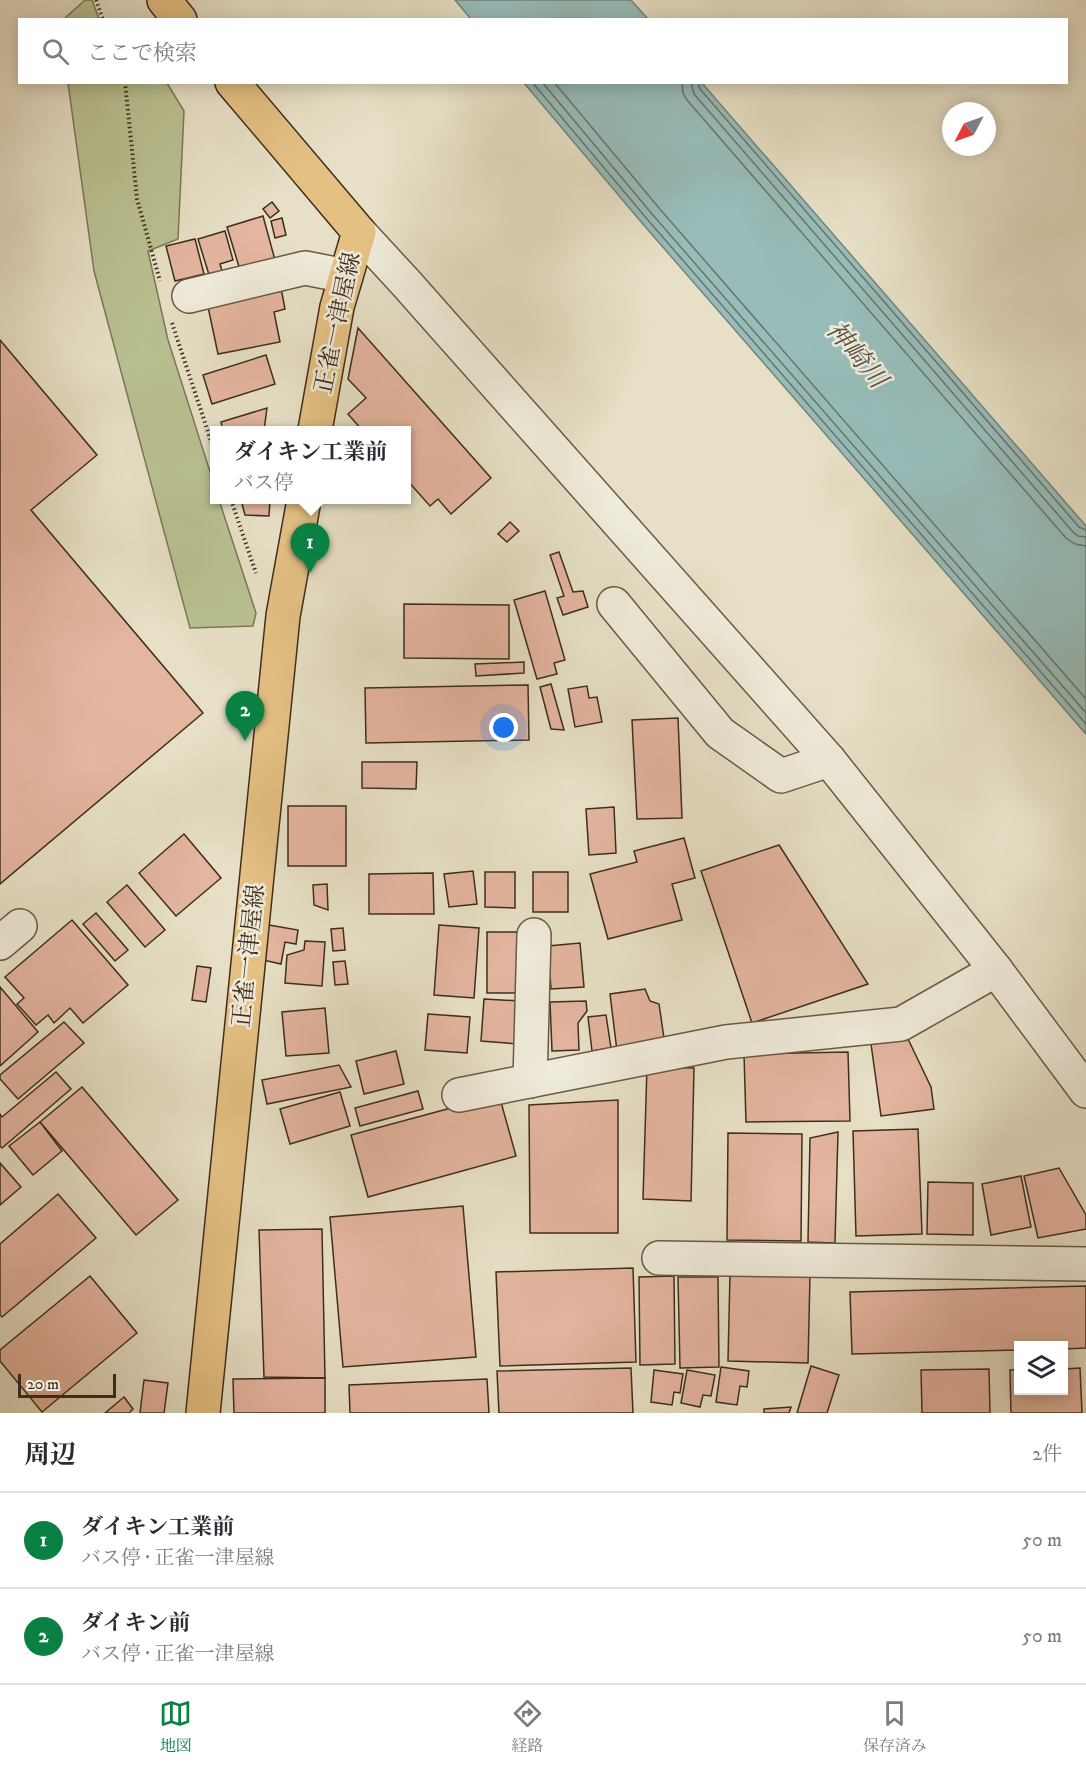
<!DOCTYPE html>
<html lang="ja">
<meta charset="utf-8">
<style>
body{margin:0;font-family:"IM FELL DW Pica","Noto Serif JP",serif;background:#f7f7f7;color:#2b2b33}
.controls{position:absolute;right:18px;bottom:18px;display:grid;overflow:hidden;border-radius:0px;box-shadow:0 3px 15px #0003}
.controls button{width:54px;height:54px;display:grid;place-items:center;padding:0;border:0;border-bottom:2px solid #e1e1e2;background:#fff;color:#2b2b33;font:30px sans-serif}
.compass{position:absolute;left:942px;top:102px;width:54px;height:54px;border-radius:50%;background:#fff;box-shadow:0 3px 15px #0003;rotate:229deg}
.scale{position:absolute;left:18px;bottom:15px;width:98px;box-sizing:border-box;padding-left:6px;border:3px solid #3f2d1c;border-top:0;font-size:16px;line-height:21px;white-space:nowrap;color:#3f2d1c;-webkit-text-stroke:4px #efebda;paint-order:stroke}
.you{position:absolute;left:504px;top:728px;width:21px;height:21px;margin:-15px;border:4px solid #fff;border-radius:50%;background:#1a73e8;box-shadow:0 0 0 9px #1a73e833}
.badge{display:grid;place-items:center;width:39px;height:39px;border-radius:50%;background:#0b8043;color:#fff;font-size:20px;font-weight:700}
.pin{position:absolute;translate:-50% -50px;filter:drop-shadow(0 2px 3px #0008)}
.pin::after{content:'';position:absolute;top:32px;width:21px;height:18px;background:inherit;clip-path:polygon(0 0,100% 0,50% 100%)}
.popup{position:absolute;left:210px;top:426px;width:201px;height:78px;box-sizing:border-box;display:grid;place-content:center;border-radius:0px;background:#fff;filter:drop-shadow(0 2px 4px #0005);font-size:20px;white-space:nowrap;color:#7c7c81}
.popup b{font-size:22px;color:#2b2b33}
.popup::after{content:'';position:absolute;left:50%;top:100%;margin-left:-12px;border:12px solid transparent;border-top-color:#fff}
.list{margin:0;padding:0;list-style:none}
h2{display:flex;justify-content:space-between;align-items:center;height:78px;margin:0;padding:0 24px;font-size:26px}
h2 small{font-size:20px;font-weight:400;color:#7c7c81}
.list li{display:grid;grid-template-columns:39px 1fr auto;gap:18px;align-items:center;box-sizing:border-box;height:96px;padding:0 24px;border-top:2px solid #e1e1e2}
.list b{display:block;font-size:22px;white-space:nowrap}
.list p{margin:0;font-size:20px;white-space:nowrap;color:#7c7c81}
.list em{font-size:20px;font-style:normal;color:#7c7c81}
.icon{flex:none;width:33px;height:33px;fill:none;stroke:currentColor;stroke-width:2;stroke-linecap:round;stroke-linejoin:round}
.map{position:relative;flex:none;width:1086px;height:1413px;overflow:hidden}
.search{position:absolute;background:#fff;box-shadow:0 3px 15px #0003;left:18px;right:18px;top:18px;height:66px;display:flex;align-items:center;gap:15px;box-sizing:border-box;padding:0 21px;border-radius:0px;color:#7c7c81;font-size:22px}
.sheet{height:270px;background:#fff}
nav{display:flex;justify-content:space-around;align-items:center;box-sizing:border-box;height:84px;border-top:2px solid #e1e1e2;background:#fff;font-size:16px;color:#7c7c81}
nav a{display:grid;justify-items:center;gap:3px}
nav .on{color:#0b8043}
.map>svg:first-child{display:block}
</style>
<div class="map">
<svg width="1086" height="1413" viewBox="0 0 1086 1413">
<rect width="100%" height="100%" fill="#e7e0c6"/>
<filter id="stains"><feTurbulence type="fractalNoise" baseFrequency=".00333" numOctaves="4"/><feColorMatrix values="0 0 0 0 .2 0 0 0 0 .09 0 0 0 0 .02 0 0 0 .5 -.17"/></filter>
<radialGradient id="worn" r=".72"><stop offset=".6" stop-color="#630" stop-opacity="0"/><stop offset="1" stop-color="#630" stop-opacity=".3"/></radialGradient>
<!-- green -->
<g fill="#bac192" stroke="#7c7757" stroke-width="1.5">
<polygon points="85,0 92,0 99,19 64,19"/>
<polygon points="68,83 167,83 184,111 178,239 148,251 168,340 214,484 214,500 219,500 256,613 253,626 190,628 94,271"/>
</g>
<!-- water -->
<g fill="#97bcb9" stroke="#74837a" stroke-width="1.5">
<polygon points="455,0 631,0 648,19 471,19"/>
<polygon points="524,83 702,83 1086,526 1086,734 642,223"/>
</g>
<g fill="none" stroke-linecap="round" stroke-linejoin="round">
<!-- shore -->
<g stroke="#6b746a" stroke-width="1.5">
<polyline points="532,82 647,219 1086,724"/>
<polyline points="542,82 652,214 1086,713"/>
<polyline points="554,82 659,208 1086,699"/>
<polyline points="682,82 683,93 687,100 1066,538 1075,544 1086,546"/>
<polyline points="691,82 694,94 1073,532 1078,536 1086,537"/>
<polyline points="698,82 700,89 1079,527 1086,530"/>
</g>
</g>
<!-- building -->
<g fill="#e4b59f" stroke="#3f2d1c" stroke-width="1.5">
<polygon points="272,202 279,211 270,218 263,209"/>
<polygon points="263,216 275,260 240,270 227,227"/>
<polygon points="282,218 286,235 275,238 271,221"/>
<polygon points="225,231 233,260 220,264 223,274 210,278 198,239"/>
<polygon points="195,239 204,274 175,281 166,246"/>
<polygon points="281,288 285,309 274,312 280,342 218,354 207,302"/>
<polygon points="358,328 491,478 451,514 438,499 430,506 406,479 406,430 362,430 348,414 366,398 348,379"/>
<polygon points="0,340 97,455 31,510 203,713 0,884"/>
<polygon points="266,355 275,384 212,404 203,375"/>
<polygon points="267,408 264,430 223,430 221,422"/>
<polygon points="241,500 270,500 269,516 245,515"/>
<polygon points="510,522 519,531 507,542 498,534"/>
<polygon points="559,552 573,592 583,591 588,607 563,615 557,598 564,596 550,555"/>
<polygon points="545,591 565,660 554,663 557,674 537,679 514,600"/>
<polygon points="404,604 509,605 509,659 404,658"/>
<polygon points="524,662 524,673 476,676 475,664"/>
<polygon points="551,684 564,730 551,729 540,687"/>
<polygon points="528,685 529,740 366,743 365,688"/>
<polygon points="587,686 589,698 597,697 602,722 575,727 568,689"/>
<polygon points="678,718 682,818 637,819 632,720"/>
<polygon points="362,762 417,762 416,789 362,788"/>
<rect x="288" y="806" width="58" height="60"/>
<polygon points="614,807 616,853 589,855 586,809"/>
<polygon points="184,834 221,878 176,916 139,873"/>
<polygon points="684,838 695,878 672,884 682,920 608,939 590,874 637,862 634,851"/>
<polygon points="779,845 868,984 752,1023 701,871"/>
<polygon points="473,871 477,904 449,907 444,874"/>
<polygon points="485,872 515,872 515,908 485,907"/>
<rect x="533" y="872" width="35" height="40"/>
<polygon points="433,873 434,914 369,914 369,874"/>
<polygon points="327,884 328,910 314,905 313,885"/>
<polygon points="127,885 165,930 145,947 107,902"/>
<polygon points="96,913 128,950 115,961 83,924"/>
<polygon points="72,920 128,985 83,1023 70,1008 54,1023 48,1015 36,1025 17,1004 24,998 5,977"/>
<polygon points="269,925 298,930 296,944 285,942 281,964 263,960"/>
<polygon points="439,925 479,928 474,998 434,995"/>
<polygon points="343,928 345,950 333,951 331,929"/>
<rect x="487" y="932" width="33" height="61"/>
<polygon points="305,941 325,942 322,986 285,983 287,955 304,950"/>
<polygon points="580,943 584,987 551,989 548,946"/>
<polygon points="345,961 348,984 335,985 333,962"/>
<polygon points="197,966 211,968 206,1002 192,1000"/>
<polygon points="0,987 38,1032 0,1066"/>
<polygon points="645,989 650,1001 659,1004 665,1045 617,1051 610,994"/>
<polygon points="484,999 521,1001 518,1044 481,1041"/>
<polygon points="586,1001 587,1011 578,1023 579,1050 552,1051 550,1002"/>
<polygon points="325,1008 329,1053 286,1056 282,1012"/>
<polygon points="428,1014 470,1017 467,1053 425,1050"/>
<polygon points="606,1015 611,1048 592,1051 588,1017"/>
<polygon points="64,1022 84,1043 18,1099 0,1079 0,1075"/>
<polygon points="908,1039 931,1087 934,1109 881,1116 871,1044"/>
<polygon points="396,1051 404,1084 364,1094 356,1061"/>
<polygon points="848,1052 850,1121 746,1122 744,1054"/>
<polygon points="339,1065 351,1087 267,1104 262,1080"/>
<polygon points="647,1067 694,1068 691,1201 643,1199"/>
<polygon points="56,1072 71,1089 2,1148 0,1146 0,1114 2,1117"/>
<polygon points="82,1087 178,1200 136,1235 40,1122"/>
<polygon points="418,1091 423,1109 360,1126 355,1108"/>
<polygon points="340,1092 350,1126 290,1144 280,1109"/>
<polygon points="499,1095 516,1156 368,1197 351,1135"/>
<polygon points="618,1100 618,1233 530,1233 529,1105"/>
<polygon points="40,1122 62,1151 33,1175 9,1146"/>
<polygon points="918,1129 922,1234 856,1236 853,1131"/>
<polygon points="838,1132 835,1243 808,1242 810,1138"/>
<polygon points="728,1133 802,1134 801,1241 727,1240"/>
<polygon points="0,1163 21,1187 0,1205"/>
<polygon points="1059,1168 1086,1215 1086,1229 1038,1238 1024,1176"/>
<polygon points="1021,1176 1031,1227 991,1235 982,1184"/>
<polygon points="928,1182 973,1183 973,1235 927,1234"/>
<polygon points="58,1194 96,1238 2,1317 0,1315 0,1244"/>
<polygon points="463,1206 476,1357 343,1367 330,1217"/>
<polygon points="322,1229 325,1378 264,1377 259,1230"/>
<polygon points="633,1268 636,1362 500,1366 496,1272"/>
<polygon points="730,1274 810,1276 808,1363 728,1361"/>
<polygon points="90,1276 137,1333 42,1412 0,1361 0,1350"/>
<polygon points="674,1276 675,1364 640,1365 639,1277"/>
<polygon points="678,1277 718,1277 719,1367 680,1368"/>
<polygon points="1086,1286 1086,1348 1064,1349 1064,1346 1018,1346 1018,1350 852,1354 850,1292"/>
<polygon points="811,1366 839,1375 827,1413 797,1413"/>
<polygon points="721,1367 749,1371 747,1387 740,1386 737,1405 716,1402"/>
<polygon points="631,1368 633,1413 499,1413 497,1371"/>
<polygon points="1080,1368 1082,1413 1011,1413 1010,1370 1018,1370 1018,1390 1064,1390 1064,1369"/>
<polygon points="989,1369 990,1413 922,1413 921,1370"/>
<polygon points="654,1370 683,1374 680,1393 674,1392 672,1405 651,1402"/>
<polygon points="687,1370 715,1375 711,1396 703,1395 700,1407 681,1403"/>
<polygon points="325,1378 325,1413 234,1413 233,1379"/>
<polygon points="487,1379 489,1413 350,1413 349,1385"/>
<polygon points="144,1380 168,1383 164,1413 140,1413"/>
<polygon points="124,1397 133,1409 129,1413 105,1413"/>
<polygon points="791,1407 789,1413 764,1413 764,1409"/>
</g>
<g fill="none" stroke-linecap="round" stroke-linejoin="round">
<defs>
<g id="minor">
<polyline points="359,232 406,283 829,760 996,970 1086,1091"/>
<polyline points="189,296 305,268 346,276"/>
<polyline points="614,604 720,733 781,776 829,760"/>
<polyline points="0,943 20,926"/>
<polyline points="530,1081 534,935"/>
<polyline points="459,1095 726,1042 901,1024 996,970"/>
<polyline points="659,1258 1086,1264"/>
</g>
<g id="major">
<polyline points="164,0 180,20"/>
<polyline points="232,82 359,232 337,307 315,430"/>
<polyline points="203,1413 283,616 304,500"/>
</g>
</defs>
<!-- minor casing -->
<use href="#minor" stroke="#695a46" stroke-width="36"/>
<!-- major casing -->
<use href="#major" stroke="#3f2d1c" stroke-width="36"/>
<!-- path -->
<g stroke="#3f2d1c" stroke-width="4" stroke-dasharray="1.5 3" stroke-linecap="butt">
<polyline points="96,0 103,20"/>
<polyline points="125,82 137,199 160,281"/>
<polyline points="172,323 214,450"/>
<polyline points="231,500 256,573"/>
</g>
<!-- minor -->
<use href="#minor" stroke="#efebda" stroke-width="33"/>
<!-- major -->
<use href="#major" stroke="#e4c083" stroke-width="33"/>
</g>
<g text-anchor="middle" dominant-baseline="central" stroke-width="5" stroke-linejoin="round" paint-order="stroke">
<!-- street labels -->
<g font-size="24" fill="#3f2d1c" stroke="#efebda">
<text transform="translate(338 323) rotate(-78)">正雀一津屋線</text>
<text transform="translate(249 956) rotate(-84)">正雀一津屋線</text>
</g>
<!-- water labels -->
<g font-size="26" font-style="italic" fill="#555143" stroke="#efebda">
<text transform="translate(856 355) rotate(50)">神崎川</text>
</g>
</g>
<rect width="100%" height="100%" filter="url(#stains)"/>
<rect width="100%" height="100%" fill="url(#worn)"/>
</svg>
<div class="controls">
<button><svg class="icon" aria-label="layers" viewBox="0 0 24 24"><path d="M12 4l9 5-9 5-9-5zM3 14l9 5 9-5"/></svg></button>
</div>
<svg class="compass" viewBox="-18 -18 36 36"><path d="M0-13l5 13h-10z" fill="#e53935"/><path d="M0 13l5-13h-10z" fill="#7c7c81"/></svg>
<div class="scale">20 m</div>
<div class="you"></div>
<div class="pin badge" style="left:310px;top:573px">1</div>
<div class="popup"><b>ダイキン工業前</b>バス停</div>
<div class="pin badge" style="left:245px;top:741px">2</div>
<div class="search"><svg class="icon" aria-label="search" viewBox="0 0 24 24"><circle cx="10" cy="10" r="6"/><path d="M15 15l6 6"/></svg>ここで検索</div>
</div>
<section class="sheet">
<h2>周辺<small>2件</small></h2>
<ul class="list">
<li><span class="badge">1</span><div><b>ダイキン工業前</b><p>バス停 · 正雀一津屋線</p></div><em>50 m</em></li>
<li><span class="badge">2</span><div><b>ダイキン前</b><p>バス停 · 正雀一津屋線</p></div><em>50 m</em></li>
</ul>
</section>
<nav>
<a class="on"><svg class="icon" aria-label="map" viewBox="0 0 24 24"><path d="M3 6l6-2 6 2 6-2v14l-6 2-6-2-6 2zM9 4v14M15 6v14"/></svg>地図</a>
<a><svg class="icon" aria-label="directions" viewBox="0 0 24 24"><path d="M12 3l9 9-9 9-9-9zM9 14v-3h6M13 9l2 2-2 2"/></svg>経路</a>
<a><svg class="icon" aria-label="saved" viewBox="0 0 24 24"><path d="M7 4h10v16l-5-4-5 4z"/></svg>保存済み</a>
</nav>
